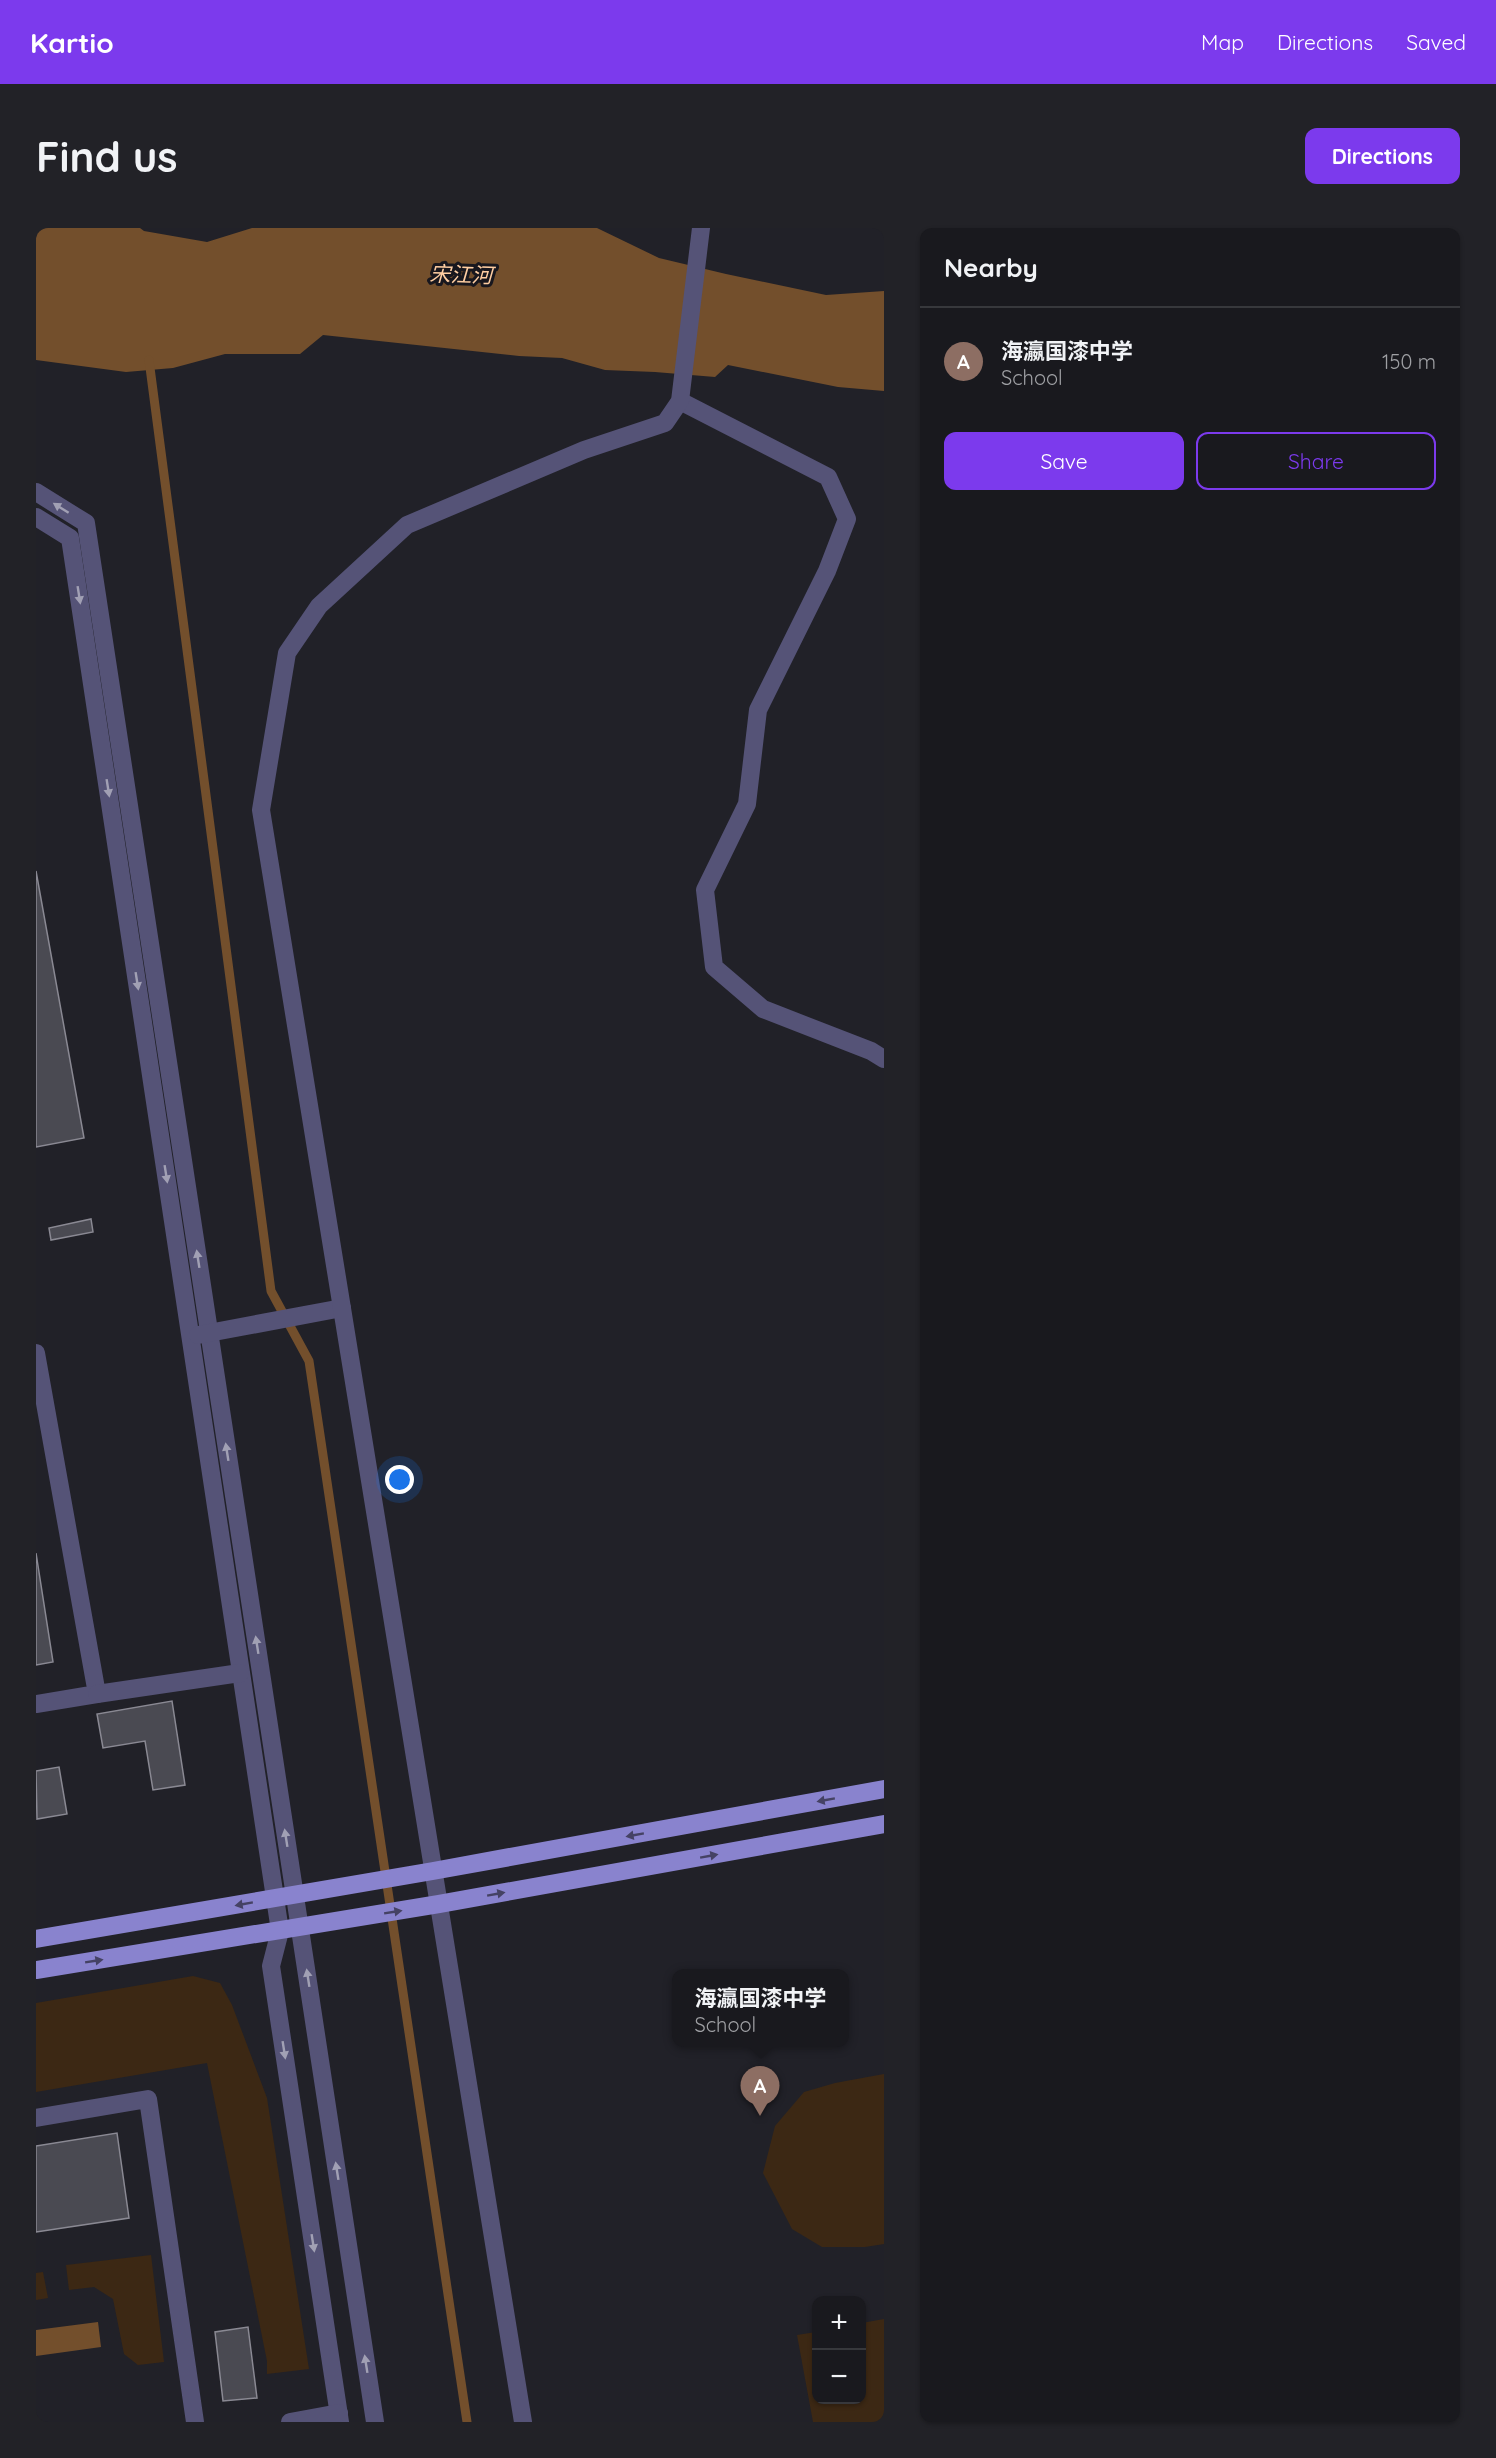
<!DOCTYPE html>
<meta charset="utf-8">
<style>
body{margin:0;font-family:Quicksand,"Noto Sans SC",sans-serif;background:#222227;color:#f1f3f6}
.controls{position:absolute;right:18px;bottom:18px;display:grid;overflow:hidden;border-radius:12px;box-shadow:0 2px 4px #0004}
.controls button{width:54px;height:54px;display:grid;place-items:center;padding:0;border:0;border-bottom:2px solid #37383c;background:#19191e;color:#f1f3f6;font:30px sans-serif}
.you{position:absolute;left:364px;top:1252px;width:21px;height:21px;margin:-15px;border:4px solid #fff;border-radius:50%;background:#1a73e8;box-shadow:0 0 0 9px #1a73e833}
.badge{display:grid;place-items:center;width:39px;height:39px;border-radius:50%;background:#7c3aed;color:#fff;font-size:20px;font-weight:700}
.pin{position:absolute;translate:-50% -50px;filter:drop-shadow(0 2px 3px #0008)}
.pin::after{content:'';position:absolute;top:32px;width:21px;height:18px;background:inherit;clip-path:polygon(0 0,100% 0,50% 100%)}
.popup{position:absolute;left:636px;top:1741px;width:177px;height:78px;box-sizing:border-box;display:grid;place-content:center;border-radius:12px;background:#19191e;filter:drop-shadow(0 2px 4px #0005);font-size:20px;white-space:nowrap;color:#9fa0a4}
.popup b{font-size:22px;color:#f1f3f6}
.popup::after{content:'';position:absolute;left:50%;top:100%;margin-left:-12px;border:12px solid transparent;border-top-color:#19191e}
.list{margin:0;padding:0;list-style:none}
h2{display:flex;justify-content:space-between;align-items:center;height:78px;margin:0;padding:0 24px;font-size:26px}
h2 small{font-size:20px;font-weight:400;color:#9fa0a4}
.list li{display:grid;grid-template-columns:39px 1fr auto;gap:18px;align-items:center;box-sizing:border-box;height:108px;padding:0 24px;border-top:2px solid #37383c}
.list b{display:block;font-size:22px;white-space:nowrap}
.list p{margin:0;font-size:20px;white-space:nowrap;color:#9fa0a4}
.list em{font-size:20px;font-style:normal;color:#9fa0a4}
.actions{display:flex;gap:12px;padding:18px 24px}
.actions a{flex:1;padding:14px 0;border:2px solid #7c3aed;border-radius:12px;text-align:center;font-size:21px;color:#7c3aed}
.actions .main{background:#7c3aed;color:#fff}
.map{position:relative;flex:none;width:848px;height:2194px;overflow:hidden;border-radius:12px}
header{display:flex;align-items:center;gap:36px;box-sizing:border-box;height:84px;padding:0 30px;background:#7c3aed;color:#fff}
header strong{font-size:28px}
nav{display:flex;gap:33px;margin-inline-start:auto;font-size:21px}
.intro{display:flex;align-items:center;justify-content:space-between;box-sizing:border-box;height:144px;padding:0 36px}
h1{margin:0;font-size:42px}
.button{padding:15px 27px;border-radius:12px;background:#7c3aed;color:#fff;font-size:21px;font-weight:700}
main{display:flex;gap:36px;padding:0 36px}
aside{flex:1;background:#19191e;border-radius:12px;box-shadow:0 2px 4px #0004}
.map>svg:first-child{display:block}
</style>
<header>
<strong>Kartio</strong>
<nav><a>Map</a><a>Directions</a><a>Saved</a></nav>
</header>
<div class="intro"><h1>Find us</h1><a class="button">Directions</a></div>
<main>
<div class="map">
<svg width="848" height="2194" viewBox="0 0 848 2194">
<rect width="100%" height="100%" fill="#212128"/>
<!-- green -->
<g fill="#3c2814">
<polygon points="157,1748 184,1755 196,1777 231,1870 273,2141 231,2146 231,2133 171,1835 0,1864 0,1775"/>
<polygon points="848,1846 848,2016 829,2019 786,2019 756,2001 727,1945 739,1898 768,1864 799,1855"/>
<polygon points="115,2027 128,2134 102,2137 88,2126 77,2071 58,2059 33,2062 30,2037"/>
<polygon points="7,2044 12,2070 0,2072 0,2045"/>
<polygon points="848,2091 848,2194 777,2194 761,2107 780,2104 780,2172 826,2172 826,2095"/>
</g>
<!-- water -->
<g fill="#734f2c">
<polygon points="0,0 104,0 108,3 171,14 216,0 561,0 623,30 690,46 790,67 848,63 848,163 802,159 692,137 679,149 619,144 569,142 526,130 483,128 287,107 264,126 189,126 137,140 90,144 0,132"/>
<polygon points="62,2094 65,2119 0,2128 0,2102"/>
</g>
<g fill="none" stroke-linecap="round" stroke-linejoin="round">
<!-- stream -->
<polyline stroke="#734f2c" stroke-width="9" points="113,132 235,1063 273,1133 431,2194"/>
</g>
<!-- building -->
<g fill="#4a4a52" stroke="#8a8993" stroke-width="1.5">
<polygon points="0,643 48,910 0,919"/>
<polygon points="55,991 57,1004 15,1012 13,1000"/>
<polygon points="0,1325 17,1434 0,1437"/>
<polygon points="136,1473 149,1557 117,1562 109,1513 67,1520 61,1486"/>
<polygon points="23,1539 31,1586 1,1591 0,1543"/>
<polygon points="81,1905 93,1990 0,2004 0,1918"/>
<polygon points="212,2099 221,2170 187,2173 179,2104"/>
</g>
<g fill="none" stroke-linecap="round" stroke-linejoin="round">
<!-- minor -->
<g stroke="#555377" stroke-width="18">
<polyline points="644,173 792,249 811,291 791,343 722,482 711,576 669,662 678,739 727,781 835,823 848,831"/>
<polyline points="0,264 50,295 339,2194"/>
<polyline points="0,289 34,310 244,1703 235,1738 304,2194"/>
<polyline points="162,1107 306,1080"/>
<polyline points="0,1125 61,1466 0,1476"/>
<polyline points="61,1466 204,1445"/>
<polyline points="0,1890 112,1871 159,2194"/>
<polyline points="254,2194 303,2185"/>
<polyline points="487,2194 225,582 251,425 283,378 371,297 548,222 629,195 644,173 665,0"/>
</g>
<!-- major -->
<g stroke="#8983ce" stroke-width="18">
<polyline points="0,1711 397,1643 848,1561"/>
<polyline points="0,1742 403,1676 848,1596"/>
</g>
</g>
<!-- one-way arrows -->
<defs><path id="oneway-solid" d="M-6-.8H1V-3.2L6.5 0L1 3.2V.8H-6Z" transform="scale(1.5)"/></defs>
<g fill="#a1a0b4">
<use href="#oneway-solid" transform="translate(25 280) rotate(-148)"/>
<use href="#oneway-solid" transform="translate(43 367) rotate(81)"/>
<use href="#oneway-solid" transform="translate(72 560) rotate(81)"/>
<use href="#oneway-solid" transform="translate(101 753) rotate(81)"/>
<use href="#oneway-solid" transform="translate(130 946) rotate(81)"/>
<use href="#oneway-solid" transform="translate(162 1031) rotate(-99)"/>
<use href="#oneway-solid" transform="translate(191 1224) rotate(-99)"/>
<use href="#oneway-solid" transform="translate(221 1417) rotate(-99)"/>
<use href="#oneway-solid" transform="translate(250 1610) rotate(-99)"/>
<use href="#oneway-solid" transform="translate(272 1750) rotate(-99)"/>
<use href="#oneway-solid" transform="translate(248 1822) rotate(81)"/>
<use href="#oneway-solid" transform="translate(301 1943) rotate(-99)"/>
<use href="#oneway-solid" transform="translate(277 2015) rotate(81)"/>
<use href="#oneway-solid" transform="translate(330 2136) rotate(-99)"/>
</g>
<g fill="#454264">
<use href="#oneway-solid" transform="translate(790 1572) rotate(170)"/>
<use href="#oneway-solid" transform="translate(599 1607) rotate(170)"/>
<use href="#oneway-solid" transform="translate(673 1628) rotate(-10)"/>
<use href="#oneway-solid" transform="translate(460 1666) rotate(-10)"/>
<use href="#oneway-solid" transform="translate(208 1676) rotate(170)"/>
<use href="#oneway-solid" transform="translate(357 1684) rotate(-9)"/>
<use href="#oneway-solid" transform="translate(58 1733) rotate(-9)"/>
</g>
<g text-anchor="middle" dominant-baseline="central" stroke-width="6" stroke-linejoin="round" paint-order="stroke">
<!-- water labels -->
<g font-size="21" font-style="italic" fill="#ffcea2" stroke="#18171e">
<text transform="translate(425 46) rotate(2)">宋江河</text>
</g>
</g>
</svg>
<div class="controls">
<button>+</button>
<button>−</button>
</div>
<div class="you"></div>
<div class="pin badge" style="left:724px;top:1888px;background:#8d6e63">A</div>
<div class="popup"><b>海瀛国漆中学</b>School</div>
</div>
<aside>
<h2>Nearby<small></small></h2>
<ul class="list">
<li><span class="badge" style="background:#8d6e63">A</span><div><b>海瀛国漆中学</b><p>School</p></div><em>150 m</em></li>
</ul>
<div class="actions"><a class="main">Save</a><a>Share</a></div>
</aside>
</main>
